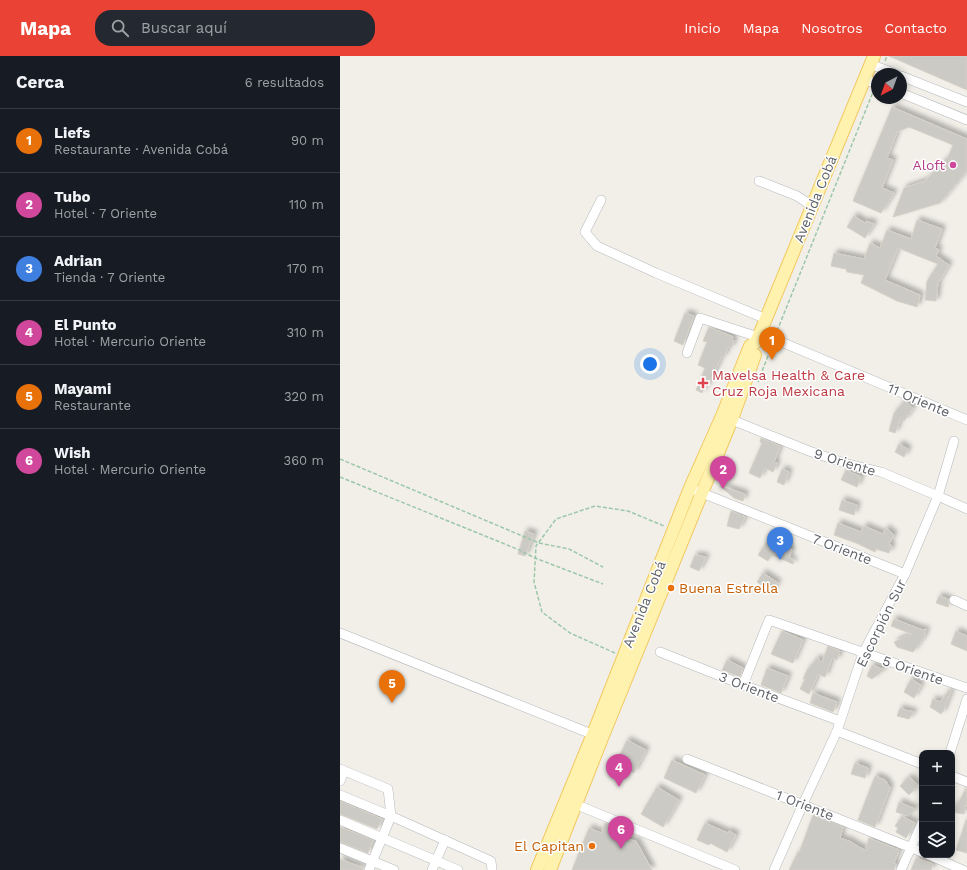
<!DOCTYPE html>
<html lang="es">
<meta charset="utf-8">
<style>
body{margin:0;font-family:"Work Sans",sans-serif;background:#242831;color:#f1f3f6}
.controls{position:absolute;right:12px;bottom:12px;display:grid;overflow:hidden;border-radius:8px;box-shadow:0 2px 6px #0003}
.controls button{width:36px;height:36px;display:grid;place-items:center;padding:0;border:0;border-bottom:1px solid #363941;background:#171b24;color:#f1f3f6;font:20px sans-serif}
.compass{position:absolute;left:531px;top:12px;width:36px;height:36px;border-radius:50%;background:#171b24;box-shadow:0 2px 6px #0003;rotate:221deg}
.you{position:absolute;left:310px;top:308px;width:14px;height:14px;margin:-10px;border:3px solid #fff;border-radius:50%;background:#1a73e8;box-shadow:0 0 0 6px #1a73e833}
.badge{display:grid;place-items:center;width:26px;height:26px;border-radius:50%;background:#ea4335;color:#fff;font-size:13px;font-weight:700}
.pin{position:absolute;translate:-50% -33px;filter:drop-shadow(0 1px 2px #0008)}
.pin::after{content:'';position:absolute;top:21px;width:14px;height:12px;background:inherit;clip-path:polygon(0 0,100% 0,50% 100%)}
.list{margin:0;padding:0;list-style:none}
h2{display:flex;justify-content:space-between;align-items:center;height:52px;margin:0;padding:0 16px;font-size:17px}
h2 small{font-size:13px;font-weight:400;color:#9ea1a6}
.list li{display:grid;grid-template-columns:26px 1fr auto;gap:12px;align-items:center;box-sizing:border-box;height:64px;padding:0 16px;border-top:1px solid #363941}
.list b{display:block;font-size:15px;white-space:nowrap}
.list p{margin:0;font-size:13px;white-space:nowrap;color:#9ea1a6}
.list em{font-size:13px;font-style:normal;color:#9ea1a6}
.icon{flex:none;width:22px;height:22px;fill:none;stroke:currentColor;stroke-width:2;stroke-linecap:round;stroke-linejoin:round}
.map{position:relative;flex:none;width:627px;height:814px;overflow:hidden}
header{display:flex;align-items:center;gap:24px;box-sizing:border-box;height:56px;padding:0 20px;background:#ea4335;color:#fff}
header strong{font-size:19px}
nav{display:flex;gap:22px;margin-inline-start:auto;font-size:14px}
.search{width:280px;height:36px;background:#242831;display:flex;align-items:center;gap:10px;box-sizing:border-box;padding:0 14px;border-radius:16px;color:#9ea1a6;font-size:15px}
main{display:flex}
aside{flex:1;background:#171b24}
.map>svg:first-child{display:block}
</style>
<header>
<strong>Mapa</strong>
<div class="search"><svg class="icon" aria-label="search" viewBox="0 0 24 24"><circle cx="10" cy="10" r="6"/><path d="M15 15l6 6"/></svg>Buscar aquí</div>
<nav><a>Inicio</a><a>Mapa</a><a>Nosotros</a><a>Contacto</a></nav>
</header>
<main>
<aside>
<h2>Cerca<small>6 resultados</small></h2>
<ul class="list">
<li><span class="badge" style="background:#e8710a">1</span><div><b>Liefs</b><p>Restaurante · Avenida Cobá</p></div><em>90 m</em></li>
<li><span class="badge" style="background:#d1479c">2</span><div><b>Tubo</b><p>Hotel · 7 Oriente</p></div><em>110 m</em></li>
<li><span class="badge" style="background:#3f7fe0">3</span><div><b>Adrian</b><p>Tienda · 7 Oriente</p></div><em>170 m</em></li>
<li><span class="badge" style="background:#d1479c">4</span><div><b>El Punto</b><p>Hotel · Mercurio Oriente</p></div><em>310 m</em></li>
<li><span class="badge" style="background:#e8710a">5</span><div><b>Mayami</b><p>Restaurante</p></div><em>320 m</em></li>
<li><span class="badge" style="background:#d1479c">6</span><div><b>Wish</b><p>Hotel · Mercurio Oriente</p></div><em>360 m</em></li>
</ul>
</aside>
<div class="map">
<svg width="627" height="814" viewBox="0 0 627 814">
<defs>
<filter id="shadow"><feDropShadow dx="3.5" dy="-3.5" stdDeviation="2" flood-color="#0004"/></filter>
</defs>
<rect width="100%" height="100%" fill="#f1efe8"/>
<!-- building -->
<g fill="#cccac5" stroke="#d6d1c6" filter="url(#shadow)">
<polygon points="549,0 627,0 627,34"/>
<polygon points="552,51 627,83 627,115 600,147 553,161 564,132 585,125 608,101 613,89 569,71 557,76 547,102 553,104 542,132 554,137 541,157 513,145"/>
<polygon points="514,160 525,167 526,165 534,168 525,182 507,171"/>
<polygon points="577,164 602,173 595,192 599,194 596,200 609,209 598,227 596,245 585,244 587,225 598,208 558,192 545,224 580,239 577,251 557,245 521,227 524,219 507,216 506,213 491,210 494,197 524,203 530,187 540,192 547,174 571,183"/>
<polygon points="345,257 354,260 343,289 334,285"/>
<polygon points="369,271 393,281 392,284 394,285 391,292 388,291 384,301 382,300 367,331 365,330 362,337 356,334 365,312 358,309 367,286 363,285"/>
<polygon points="565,344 573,352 564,365 561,362 555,377 549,375 554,357"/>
<polygon points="421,382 440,390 434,406 437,407 433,416 425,412 420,422 409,417 422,387 420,386"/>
<polygon points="559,388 568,393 564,401 555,396"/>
<polygon points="442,413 449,416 444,429 437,426"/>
<polygon points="506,414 521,421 517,431 501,424"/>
<polygon points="380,430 405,438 403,445 394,442"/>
<polygon points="502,444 517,449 514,459 499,454"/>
<polygon points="391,455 405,461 399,473 387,470"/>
<polygon points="498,467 521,476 524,470 543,478 546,472 554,479 549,488 552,490 549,497 536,493 535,496 516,487 494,479"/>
<polygon points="185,475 194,478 185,500 178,498"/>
<polygon points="428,484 439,493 441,489 452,494 449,501 454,506 453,508 432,499 428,505 418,499"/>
<polygon points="355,499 366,501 359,515 350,511"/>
<polygon points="423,517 438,527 432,536 417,526"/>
<polygon points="599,540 608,543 609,547 608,551 596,547"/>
<polygon points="554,563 583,574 586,573 584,581 573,596 557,591 554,586 572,578 551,570"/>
<polygon points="442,575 463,584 453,607 431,598"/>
<polygon points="616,575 627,580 627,595 611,588"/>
<polygon points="488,590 500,595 497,604 492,602 485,621 478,618 469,638 460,633 465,623 463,623 467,614 477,602 482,606"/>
<polygon points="387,604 403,612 400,621 382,614"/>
<polygon points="532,609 544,614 532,623 527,620"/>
<polygon points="427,612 448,620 441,637 421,629"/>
<polygon points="571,623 581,629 574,642 564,636"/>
<polygon points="609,634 611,635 603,656 602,656 601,658 590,651 593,643 600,646"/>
<polygon points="473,637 497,646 493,656 470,647"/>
<polygon points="560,652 565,654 574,656 569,663 557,660"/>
<polygon points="287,684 306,694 294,717 276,707"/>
<polygon points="332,704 365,719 356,737 324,722"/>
<polygon points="515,707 528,712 525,722 511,718"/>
<polygon points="535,720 545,724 550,732 535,771 518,764"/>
<polygon points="569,721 578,729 569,739 560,730"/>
<polygon points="317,731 339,744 323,771 301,758"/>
<polygon points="626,732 627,745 624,758 612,756 614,749 617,750"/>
<polygon points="0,745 42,763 37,773 0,758"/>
<polygon points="559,746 575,753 568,760 556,756"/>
<polygon points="473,759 503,771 500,782 512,786 512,787 525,794 529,782 559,794 554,807 556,808 554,814 449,814 458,796 459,797"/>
<polygon points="562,760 575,767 566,782 556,776 558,772 555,770"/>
<polygon points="626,764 627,764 627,797 616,794"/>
<polygon points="265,767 276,772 275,781 296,785 312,814 232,814 249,772 261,777"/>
<polygon points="365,767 388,777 389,775 396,779 387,796 370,787 369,789 357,784"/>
<polygon points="0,771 33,784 28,797 0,786"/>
<polygon points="576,802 593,808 591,814 571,814"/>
<polygon points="0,803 23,812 23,814 0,814"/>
</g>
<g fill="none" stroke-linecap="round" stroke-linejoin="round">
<defs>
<g id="minor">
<polyline points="530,8 556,18"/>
<polyline points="561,20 627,46"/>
<polyline points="524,23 537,28"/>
<polyline points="561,37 627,64"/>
<polyline points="419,125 457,140 472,150"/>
<polyline points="261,144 245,176 257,190 316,217 426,263"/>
<polyline points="420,277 627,364"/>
<polyline points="347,297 360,262 418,281"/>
<polyline points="387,362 469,395 504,407 541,416 598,440 627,453"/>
<polyline points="357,435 565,518"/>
<polyline points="614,544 627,550"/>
<polyline points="0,577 259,681"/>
<polyline points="320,596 403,629 500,665"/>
<polyline points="403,629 429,564 627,632"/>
<polyline points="497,675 582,708"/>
<polyline points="610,697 627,643"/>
<polyline points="347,703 582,796"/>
<polyline points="0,713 48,733 51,760 29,814"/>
<polyline points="612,720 627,726"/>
<polyline points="0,725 4,715"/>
<polyline points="0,739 51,760 151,805 152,814"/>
<polyline points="230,746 395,814"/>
<polyline points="0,764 118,814"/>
<polyline points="0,792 54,814"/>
<polyline points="589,799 623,814"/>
<polyline points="92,814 105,784"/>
<polyline points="434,814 463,748 497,675 523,597 565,518 598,440 614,385"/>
<polyline points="561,814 582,767"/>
</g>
<g id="major">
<polyline points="197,814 253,678 350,432 382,360 410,290 416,286 420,277 534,0"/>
<polyline points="210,814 262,682 392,363 415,299"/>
</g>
</defs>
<!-- minor casing -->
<use href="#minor" stroke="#b5b8bc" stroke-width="10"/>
<!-- major casing -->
<use href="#major" stroke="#f2c960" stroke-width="14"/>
<!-- path -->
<g stroke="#9cc7a9" stroke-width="1.5" stroke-dasharray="4 2" stroke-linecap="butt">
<polyline points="545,5 547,0"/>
<polyline points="437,275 533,36"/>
<polyline points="418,326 431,292"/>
<polyline points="0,403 199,487 229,493 263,511"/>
<polyline points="0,421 177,493 195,502 263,528"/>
<polyline points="275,597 230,577 202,556 194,526 196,490 216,463 255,450 288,455 324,470"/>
</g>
<!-- minor -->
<use href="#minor" stroke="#fff" stroke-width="9"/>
<!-- major -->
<use href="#major" stroke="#fff2af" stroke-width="12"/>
</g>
<!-- markers -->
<circle fill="#d1479c" stroke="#fff" stroke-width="1.5" cx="613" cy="109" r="4"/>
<path fill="#e0444e" stroke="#fff" stroke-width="1.5" d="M361 321h4v4h4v4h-4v4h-4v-4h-4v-4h4z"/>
<g fill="#e8710a" stroke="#fff" stroke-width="1.5">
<circle cx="331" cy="532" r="4"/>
<circle cx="252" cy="790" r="4"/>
</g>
<g text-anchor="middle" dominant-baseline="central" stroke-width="3" stroke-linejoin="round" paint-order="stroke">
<!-- hotel labels -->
<g font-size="14" fill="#b23c85" stroke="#fff" text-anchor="end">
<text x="605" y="109">Aloft</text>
</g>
<!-- street labels -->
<g font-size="14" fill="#5f6368" stroke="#fff">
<text transform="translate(475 143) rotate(-68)">Avenida Cobá</text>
<text transform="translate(579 344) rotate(23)">11 Oriente</text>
<text transform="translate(505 406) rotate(17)">9 Oriente</text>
<text transform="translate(502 493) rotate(21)">7 Oriente</text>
<text transform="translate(304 548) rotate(-68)">Avenida Cobá</text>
<text transform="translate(541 567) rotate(-64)">Escorpión Sur</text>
<text transform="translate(573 614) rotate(19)">5 Oriente</text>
<text transform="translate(409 631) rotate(21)">3 Oriente</text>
<text transform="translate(465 749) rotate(21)">1 Oriente</text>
</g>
<!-- health labels -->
<g font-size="14" fill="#be3a42" stroke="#fff" text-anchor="start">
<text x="372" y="319">Mavelsa Health &amp; Care<tspan x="372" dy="16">Cruz Roja Mexicana</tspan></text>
</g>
<!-- food labels -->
<g font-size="14" fill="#c56008" stroke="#fff" text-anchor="start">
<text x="339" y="532">Buena Estrella</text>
<text x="244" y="790" text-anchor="end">El Capitan</text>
</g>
</g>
</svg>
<div class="controls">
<button>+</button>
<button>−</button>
<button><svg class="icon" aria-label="layers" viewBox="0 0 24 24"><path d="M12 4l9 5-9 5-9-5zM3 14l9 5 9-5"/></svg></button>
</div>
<svg class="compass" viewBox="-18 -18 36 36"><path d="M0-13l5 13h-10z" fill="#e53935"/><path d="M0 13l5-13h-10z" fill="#9ea1a6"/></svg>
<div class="you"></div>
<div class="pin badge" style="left:432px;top:304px;background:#e8710a">1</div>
<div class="pin badge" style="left:383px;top:433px;background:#d1479c">2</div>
<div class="pin badge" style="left:440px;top:504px;background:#3f7fe0">3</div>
<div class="pin badge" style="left:279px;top:731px;background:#d1479c">4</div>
<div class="pin badge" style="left:52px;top:647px;background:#e8710a">5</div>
<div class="pin badge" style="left:281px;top:793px;background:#d1479c">6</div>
</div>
</main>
